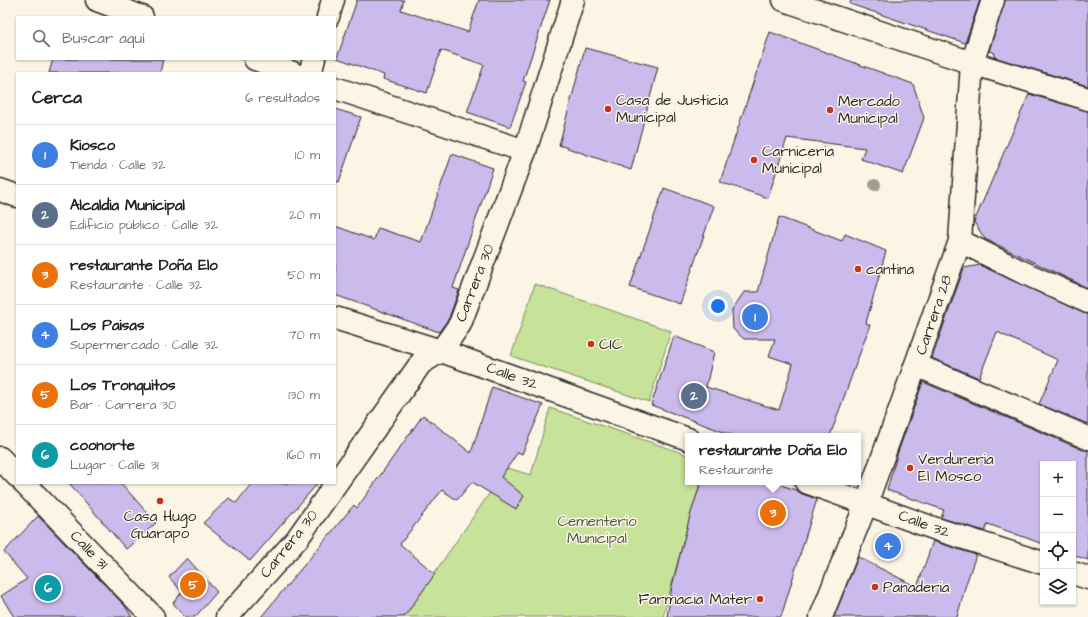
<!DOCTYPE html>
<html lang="es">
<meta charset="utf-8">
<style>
body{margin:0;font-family:"Architects Daughter",sans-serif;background:#f6f6f6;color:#202124}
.controls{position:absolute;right:12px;bottom:12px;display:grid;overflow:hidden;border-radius:0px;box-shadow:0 1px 3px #0004}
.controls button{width:36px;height:36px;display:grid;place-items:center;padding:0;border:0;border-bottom:1px solid #e0e0e0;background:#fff;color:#202124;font:20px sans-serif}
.you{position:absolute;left:718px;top:306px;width:14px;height:14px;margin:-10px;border:3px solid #fff;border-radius:50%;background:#1a73e8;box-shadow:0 0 0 6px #1a73e833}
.badge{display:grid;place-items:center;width:26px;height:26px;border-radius:50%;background:#c8321e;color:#fff;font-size:13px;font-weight:700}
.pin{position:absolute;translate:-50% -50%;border:2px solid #fff;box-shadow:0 1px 4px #0006}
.popup{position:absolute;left:685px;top:433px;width:176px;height:52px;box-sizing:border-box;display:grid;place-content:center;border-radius:0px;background:#fff;filter:drop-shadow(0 1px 3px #0005);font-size:13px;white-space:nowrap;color:#757577}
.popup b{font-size:15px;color:#202124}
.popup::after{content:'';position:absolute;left:50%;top:100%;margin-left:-8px;border:8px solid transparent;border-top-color:#fff}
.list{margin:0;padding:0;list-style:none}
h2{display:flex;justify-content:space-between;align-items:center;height:52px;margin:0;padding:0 16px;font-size:17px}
h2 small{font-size:13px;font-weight:400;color:#757577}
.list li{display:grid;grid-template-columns:26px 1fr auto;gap:12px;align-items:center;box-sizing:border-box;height:60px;padding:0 16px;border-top:1px solid #e0e0e0}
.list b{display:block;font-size:15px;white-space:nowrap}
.list p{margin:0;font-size:13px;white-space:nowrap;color:#757577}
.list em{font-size:13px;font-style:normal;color:#757577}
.icon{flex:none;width:22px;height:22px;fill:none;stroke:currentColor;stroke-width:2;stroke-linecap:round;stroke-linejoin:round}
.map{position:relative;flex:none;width:1088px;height:617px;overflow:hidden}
.search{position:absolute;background:#fff;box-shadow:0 1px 3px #0004;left:16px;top:16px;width:320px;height:44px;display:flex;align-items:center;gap:10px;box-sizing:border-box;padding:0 14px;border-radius:0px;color:#757577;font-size:15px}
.panel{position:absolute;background:#fff;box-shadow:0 1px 3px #0004;left:16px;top:72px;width:320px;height:412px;border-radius:0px}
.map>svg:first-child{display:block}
</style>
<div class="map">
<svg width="1088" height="617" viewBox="0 0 1088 617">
<rect width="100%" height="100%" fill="#fcf5e5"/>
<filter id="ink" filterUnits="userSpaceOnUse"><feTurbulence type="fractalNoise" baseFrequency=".025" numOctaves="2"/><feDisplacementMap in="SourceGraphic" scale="8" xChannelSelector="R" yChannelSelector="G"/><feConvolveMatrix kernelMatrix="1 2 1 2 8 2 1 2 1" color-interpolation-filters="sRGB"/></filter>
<g filter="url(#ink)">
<!-- green -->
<g fill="#c7e39a" stroke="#798762">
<polygon points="535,284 671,331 649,402 511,356"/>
<polygon points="550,408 688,455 688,482 701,482 690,516 663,617 404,617 507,468 531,475"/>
</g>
<!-- building -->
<g fill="#cbbbec" stroke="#2b2b2b">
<polygon points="357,0 404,0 401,10 468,32 479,0 550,0 523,81 526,82 510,127 467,112 484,65 441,50 427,93 383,79 384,75 337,58"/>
<polygon points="851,0 980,0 965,43 850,4"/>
<polygon points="1005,0 1088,0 1088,86 994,57 995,53 989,51"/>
<polygon points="770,32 913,84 924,118 903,174 861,159 865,148 787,138 768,198 720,182"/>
<polygon points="585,48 658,67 631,170 559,145"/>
<polygon points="53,59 163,59 160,73 49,73"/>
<polygon points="1029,94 1088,111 1088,288 985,239 974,222"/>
<polygon points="335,109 361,117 339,182 335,181"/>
<polygon points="452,154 493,168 453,288 459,290 449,318 439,332 335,295 335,226 374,240 378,228 421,242"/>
<polygon points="664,188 714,206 680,304 630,287"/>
<polygon points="779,217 842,241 845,234 886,251 866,323 870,325 830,436 734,436 651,405 674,336 714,352 706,387 779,410 793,364 769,356 775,339 744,339 733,329 732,310 744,292 758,292"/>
<polygon points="980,265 1083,313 1088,314 1088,424 1039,404 1058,360 997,332 979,378 932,358 964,268"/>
<polygon points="923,382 1083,450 1088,450 1088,560 1073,555 1073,464 1043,464 1043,544 988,524 985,531 941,518 944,510 887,490 897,455"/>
<polygon points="492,387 543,405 522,454 518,452 501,477 524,496 516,509 472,482 457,500 442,490 400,544 435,574 404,617 261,617 354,505 357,508 423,415 471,453"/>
<polygon points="701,482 772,482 796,490 802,494 817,499 781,617 667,617 672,586 690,516"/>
<polygon points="69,483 121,483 156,523 126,549"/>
<polygon points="252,483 318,483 250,561 203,523 229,498 236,503"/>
<polygon points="38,516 125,606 132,617 14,617 1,596 27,579 4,552"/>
<polygon points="933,541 976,555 966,584 957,617 834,617 858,557 917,587"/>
<polygon points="187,558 217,592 195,617 185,617 173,603 182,592 169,577"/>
</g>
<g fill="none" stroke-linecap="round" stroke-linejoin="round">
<defs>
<g id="minor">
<polyline points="97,0 142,17"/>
<polyline points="784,0 972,63 1088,99"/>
<polyline points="328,17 333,0"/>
<polyline points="255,59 293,73"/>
<polyline points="310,73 314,59"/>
<polyline points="335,88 525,151"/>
<polyline points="0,190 17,196"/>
<polyline points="960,241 1018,270 1088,302"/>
<polyline points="335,318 441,351 688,439"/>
<polyline points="916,365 1088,438"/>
<polyline points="0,458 17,476"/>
<polyline points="806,482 936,529 1043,563"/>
<polyline points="24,483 153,617"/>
<polyline points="1073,573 1088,578"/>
<polyline points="821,617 866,504 960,241 972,63 993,0"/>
</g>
<polyline id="secondary" points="227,617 297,539 421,363 441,351 460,324 525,151 573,0"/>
</defs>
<!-- minor casing -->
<use href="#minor" stroke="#2b2b2b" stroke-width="25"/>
<!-- secondary casing -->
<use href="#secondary" stroke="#2b2b2b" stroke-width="25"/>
<!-- minor -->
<use href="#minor" stroke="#fcf5e5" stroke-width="22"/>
<!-- secondary -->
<use href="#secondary" stroke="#fcf5e5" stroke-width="22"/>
</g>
<!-- trees -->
<circle fill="#9e9f8e" cx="875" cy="185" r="6"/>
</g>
<!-- markers -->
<g fill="#c8321e" stroke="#fcf5e5" stroke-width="1.5">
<circle cx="608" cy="109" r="4"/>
<circle cx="830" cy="110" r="4"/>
<circle cx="754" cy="160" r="4"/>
<circle cx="858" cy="269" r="4"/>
<circle cx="591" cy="344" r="4"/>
<circle cx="910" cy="468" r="4"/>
<circle cx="160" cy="501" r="4"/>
<circle cx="875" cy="587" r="4"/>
<circle cx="760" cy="599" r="4"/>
</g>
<g text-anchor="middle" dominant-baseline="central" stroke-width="3" stroke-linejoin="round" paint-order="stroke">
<!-- poi labels -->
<g font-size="15" fill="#2b2b2b" stroke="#fcf5e5" text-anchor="start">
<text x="616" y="100">Casa de Justicia<tspan x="616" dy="17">Municipal</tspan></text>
<text x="838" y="101">Mercado<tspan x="838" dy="17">Municipal</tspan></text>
<text x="762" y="151">Carniceria<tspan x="762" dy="17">Municipal</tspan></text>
<text x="866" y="269">cantina</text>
<text x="599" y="344">CIC</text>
<text x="918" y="459">Verdureria<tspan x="918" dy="17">El Mosco</tspan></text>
<text x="160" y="516" text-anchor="middle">Casa Hugo<tspan x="160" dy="17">Guarapo</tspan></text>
<text x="883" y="587">Panaderia</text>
<text x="752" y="599" text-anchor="end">Farmacia Mater</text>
</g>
<!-- street labels -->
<g font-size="15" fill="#2b2b2b" stroke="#fcf5e5">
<text transform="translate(475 283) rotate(-69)">Carrera 30</text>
<text transform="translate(934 315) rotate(-71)">Carrera 28</text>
<text transform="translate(512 376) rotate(20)">Calle 32</text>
<text transform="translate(924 524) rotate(20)">Calle 32</text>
<text transform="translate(289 544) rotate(-51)">Carrera 30</text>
<text transform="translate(89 550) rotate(46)">Calle 31</text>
</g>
<!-- park labels -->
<g font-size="15" fill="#525947" stroke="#fcf5e5">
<text x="597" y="521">Cementerio<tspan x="597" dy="17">Municipal</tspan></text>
</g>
</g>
</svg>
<div class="controls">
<button>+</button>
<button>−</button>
<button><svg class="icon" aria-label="locate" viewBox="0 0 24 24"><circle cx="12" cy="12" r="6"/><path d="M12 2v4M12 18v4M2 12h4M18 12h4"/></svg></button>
<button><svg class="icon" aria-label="layers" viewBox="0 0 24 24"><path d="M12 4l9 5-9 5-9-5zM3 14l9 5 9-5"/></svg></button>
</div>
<div class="you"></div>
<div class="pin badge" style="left:755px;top:317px;background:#3f7fe0">1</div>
<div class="pin badge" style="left:694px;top:396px;background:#5c6f8a">2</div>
<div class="pin badge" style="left:773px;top:513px;background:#e8710a">3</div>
<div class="popup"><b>restaurante Doña Elo</b>Restaurante</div>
<div class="pin badge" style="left:888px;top:546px;background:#3f7fe0">4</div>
<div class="pin badge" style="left:193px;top:585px;background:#e8710a">5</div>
<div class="pin badge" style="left:48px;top:588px;background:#0f9aa8">6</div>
<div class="search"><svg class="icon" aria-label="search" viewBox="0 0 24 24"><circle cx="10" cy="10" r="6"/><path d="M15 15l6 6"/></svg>Buscar aquí</div>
<section class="panel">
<h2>Cerca<small>6 resultados</small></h2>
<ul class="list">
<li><span class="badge" style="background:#3f7fe0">1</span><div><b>Kiosco</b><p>Tienda · Calle 32</p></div><em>10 m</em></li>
<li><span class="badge" style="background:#5c6f8a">2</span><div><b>Alcaldia Municipal</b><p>Edificio público · Calle 32</p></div><em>20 m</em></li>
<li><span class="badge" style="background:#e8710a">3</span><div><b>restaurante Doña Elo</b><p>Restaurante · Calle 32</p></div><em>50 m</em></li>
<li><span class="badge" style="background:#3f7fe0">4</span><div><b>Los Paisas</b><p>Supermercado · Calle 32</p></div><em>70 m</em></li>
<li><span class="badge" style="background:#e8710a">5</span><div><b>Los Tronquitos</b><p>Bar · Carrera 30</p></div><em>130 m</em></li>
<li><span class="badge" style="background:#0f9aa8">6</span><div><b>coonorte</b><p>Lugar · Calle 31</p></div><em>160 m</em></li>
</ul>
</section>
</div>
